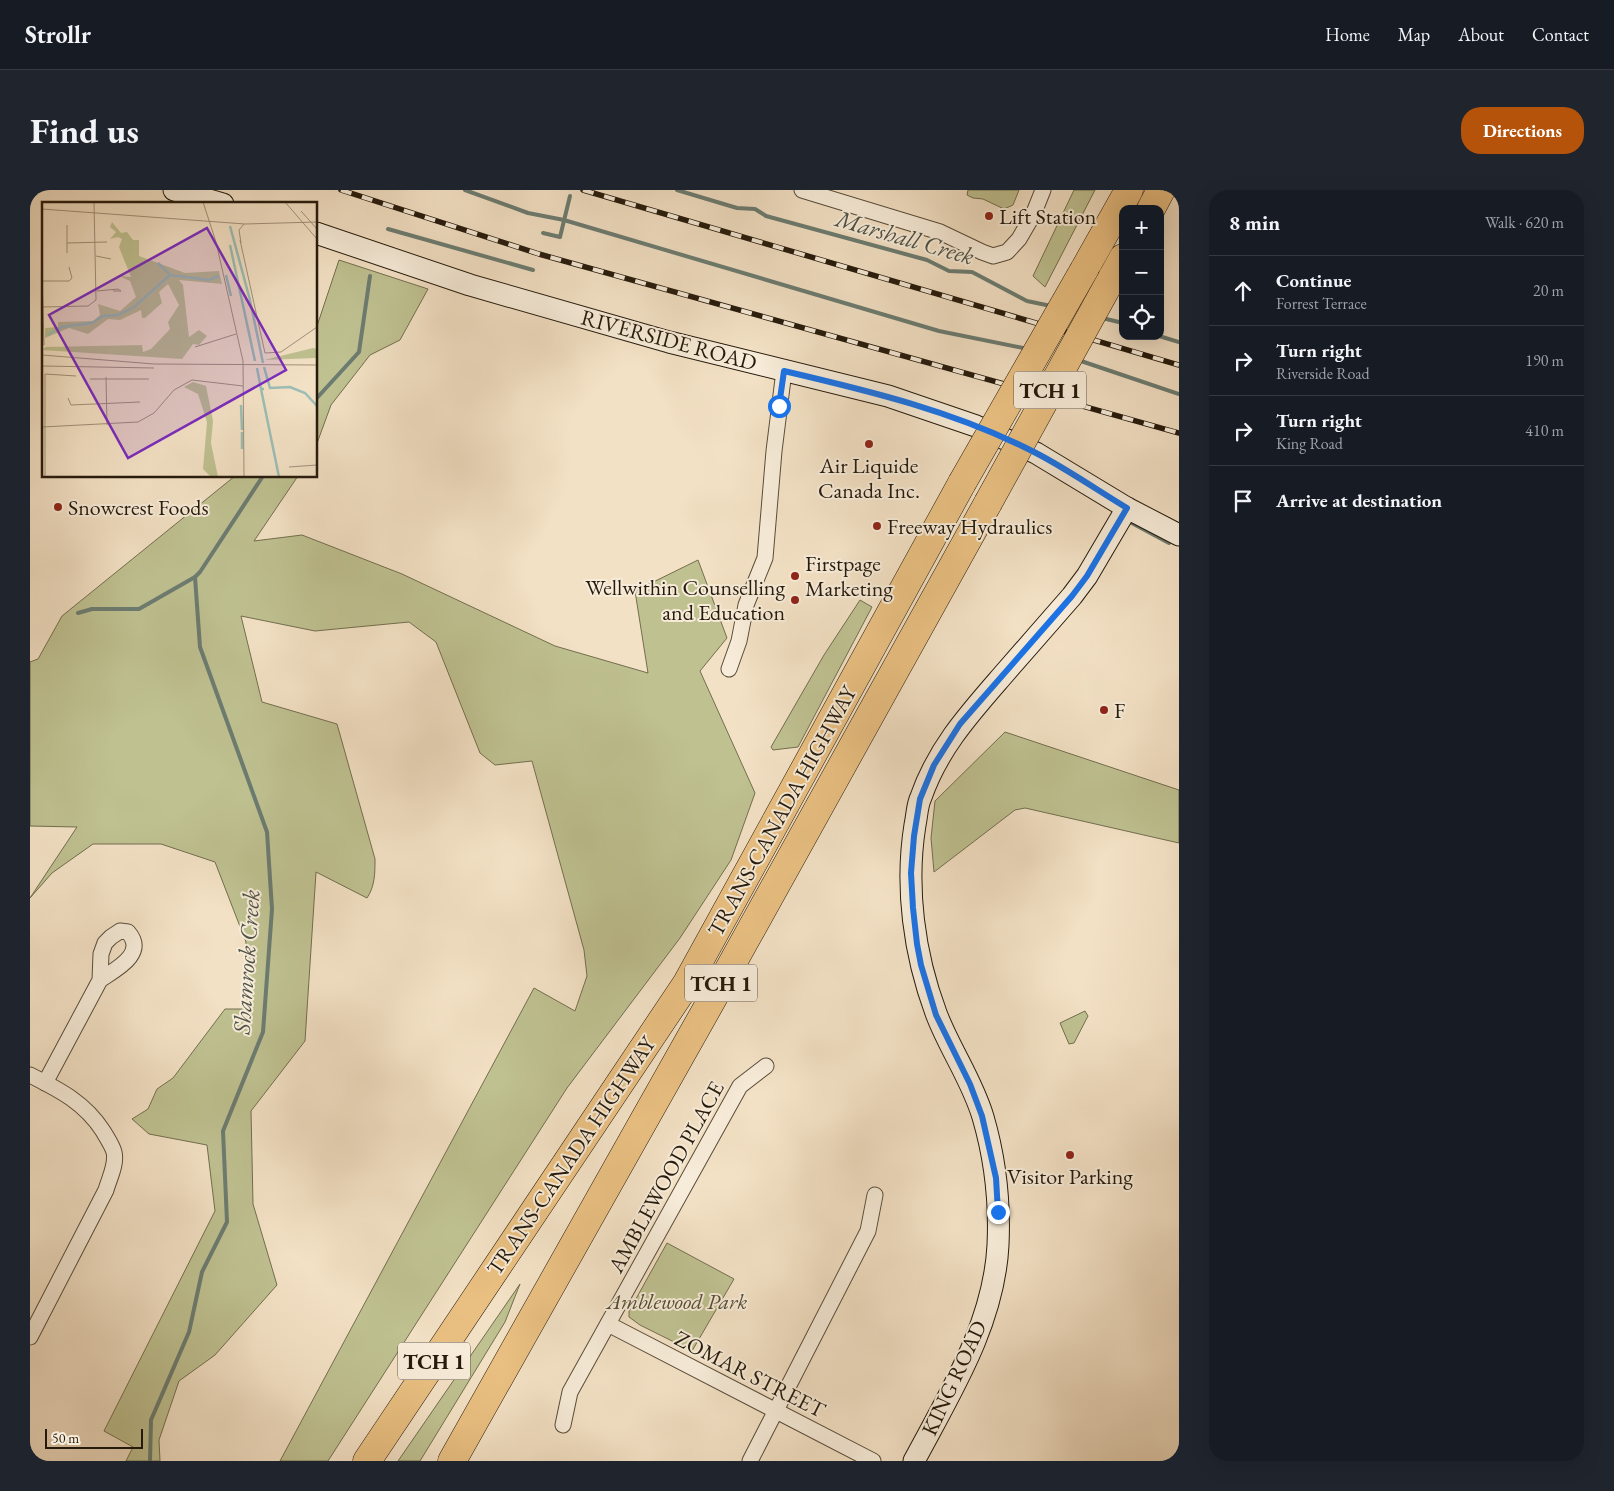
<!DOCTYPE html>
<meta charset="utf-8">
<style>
body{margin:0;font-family:"EB Garamond",serif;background:#20242c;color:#f1f3f6}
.controls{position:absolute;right:15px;top:15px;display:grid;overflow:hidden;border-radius:10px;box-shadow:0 5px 20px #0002}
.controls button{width:45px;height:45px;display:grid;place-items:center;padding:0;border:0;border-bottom:1px solid #363941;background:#171b24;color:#f1f3f6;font:25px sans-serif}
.scale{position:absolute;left:15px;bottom:12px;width:98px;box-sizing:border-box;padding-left:5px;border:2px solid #261a0c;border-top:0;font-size:14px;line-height:18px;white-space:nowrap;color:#261a0c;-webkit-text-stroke:4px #f7ecd9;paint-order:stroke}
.stop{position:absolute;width:15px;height:15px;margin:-11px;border:4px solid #1a73e8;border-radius:50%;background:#fff}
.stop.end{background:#1a73e8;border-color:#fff;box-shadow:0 1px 5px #0008}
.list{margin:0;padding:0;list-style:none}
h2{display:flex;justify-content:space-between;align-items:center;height:65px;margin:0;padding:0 20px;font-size:21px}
h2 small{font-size:16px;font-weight:400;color:#9ea1a6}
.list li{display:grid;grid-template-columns:32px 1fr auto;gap:15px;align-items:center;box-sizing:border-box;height:70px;padding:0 20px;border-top:1px solid #363941}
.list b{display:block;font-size:19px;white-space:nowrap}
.list p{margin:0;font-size:16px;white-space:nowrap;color:#9ea1a6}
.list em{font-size:16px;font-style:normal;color:#9ea1a6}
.icon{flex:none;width:28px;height:28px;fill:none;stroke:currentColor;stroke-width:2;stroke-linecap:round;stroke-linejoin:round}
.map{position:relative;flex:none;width:1149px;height:1271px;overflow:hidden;border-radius:20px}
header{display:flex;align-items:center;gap:30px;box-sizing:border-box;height:70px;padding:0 25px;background:#171b24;border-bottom:1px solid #363941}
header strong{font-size:24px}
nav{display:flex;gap:28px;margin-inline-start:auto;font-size:18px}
.intro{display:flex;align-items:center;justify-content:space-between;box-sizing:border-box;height:120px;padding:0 30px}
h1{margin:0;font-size:35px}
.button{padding:12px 22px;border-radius:20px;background:#b45309;color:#fff;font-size:18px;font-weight:700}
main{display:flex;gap:30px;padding:0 30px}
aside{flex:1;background:#171b24;border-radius:20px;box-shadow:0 5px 20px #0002}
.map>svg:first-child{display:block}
</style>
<header>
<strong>Strollr</strong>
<nav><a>Home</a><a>Map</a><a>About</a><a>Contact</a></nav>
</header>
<div class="intro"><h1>Find us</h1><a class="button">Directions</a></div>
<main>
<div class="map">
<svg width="1149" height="1271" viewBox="0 0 1149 1271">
<rect width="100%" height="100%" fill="#f3e1c5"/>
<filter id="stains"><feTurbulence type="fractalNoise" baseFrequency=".004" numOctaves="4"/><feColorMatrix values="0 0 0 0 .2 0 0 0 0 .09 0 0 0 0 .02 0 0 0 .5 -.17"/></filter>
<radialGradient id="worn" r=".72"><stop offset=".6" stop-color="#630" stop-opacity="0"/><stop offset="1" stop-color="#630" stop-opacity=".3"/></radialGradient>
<!-- green -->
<g fill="#bfc191" stroke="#726e4e">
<polygon points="938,0 989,0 983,15 974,19 953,9 943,8 937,5"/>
<polygon points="1044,0 1065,0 1015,97 1003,86"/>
<polygon points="309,70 398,99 370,150 340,165 301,215 286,256 286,139"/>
<path d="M205,286H268L224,351L272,345L372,384L525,456L618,483L605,401L668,370L697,448L670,481L725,603L701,670L650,748L537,898L298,1271H250L504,798L545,821L557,786L554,760L502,571L465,575L450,563L406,452L379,432L285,441L211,426L232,512L307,534L345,669C345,683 345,696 337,708L286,682L275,851L221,921L223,1014L247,1095L185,1165L149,1191L129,1250L130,1271H96L103,1257L74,1241L185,1021L177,955L119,944L102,929L118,919L127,899L143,888L195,819H215L216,752L185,672L131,654H63L22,683L0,708L47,637L0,636V472L8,469L32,426Z"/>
<polygon points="830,410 842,417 768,557 743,560 741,557 794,465"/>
<polygon points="975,542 1149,600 1149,653 995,618 985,620 904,682 901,648 905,611"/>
<polygon points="1055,821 1058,826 1044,853 1039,854 1030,833"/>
<polygon points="637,1053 704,1089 662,1161 610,1135 599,1127 599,1121 602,1116"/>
<polygon points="490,1094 475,1132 390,1271 368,1271"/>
</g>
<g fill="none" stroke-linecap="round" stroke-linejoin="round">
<!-- stream -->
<g stroke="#6c7c71" stroke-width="4">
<polyline points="435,0 498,23 534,30 909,141 998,159"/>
<polyline points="647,0 707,18 725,19 736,26 897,70 919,81 942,82 997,111 1021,116"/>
<polyline points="358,39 503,80"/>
<polyline points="513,43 530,47 540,6"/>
<polyline points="1072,128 1093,133"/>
<polyline points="1129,146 1149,152"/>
<polyline points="1048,170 1149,204"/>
<polyline points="286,209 329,162 340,86"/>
<polyline points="1098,331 1139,353"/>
<polyline points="48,423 62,419 109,419 165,387 170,382 233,286"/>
<polyline points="120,1271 121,1230 159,1142 172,1082 197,1032 193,941 233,842 242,719 237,642 170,457 165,387"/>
</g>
<defs>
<g id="street">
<polyline points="772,0 910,42 952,62 963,66 977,62 989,49 1003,25 1013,0"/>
<polyline points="699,479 709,451 716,415 735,368 744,261 754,181"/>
<path d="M0,885C30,900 55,913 73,941C77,948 82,955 84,962C87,974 79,989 76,1000L0,1147"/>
<path d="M15,893L70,790L71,764L75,753L81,747L90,741L98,742C117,764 86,779 70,790"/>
<polyline points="578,1134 843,1271"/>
<polyline points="533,1235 540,1202 710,896 736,876"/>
<polyline points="720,1271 838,1041 845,1005"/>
</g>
<g id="secondary">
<polyline points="144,0 193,14"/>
<polyline points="286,43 440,95 639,152 858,206 946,236 1006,263 1097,318 1149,345"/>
<path d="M884,1271C920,1203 964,1134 968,1055C970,1012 965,968 953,927C942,890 919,858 906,823C884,764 875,697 885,635C887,626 887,615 891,607C908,558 940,523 973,485C996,459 1019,432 1042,406L1057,386L1097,318"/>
</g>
<g id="highway">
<polyline points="1121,19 1131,0"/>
<polyline points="1054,80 1099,0"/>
<polyline points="1082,88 1093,68"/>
<polyline points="337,1271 657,793 932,293"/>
<polyline points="422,1271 688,799 958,313"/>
</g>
</defs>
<!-- street casing -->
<use href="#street" stroke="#594c3a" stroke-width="17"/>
<!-- secondary casing -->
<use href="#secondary" stroke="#261a0c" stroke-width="23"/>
<!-- highway casing -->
<use href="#highway" stroke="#261a0c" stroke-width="29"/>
<!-- street -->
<use href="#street" stroke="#f7ecd9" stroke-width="15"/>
<!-- secondary -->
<use href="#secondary" stroke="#f7ecd9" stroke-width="21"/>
<!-- highway -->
<use href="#highway" stroke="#eac082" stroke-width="28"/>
<defs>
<g id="rail">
<polyline points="311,0 509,64 1149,243"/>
<polyline points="553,0 1149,175"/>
</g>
</defs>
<!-- rail casing -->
<use href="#rail" stroke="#261a0c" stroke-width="5.5"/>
<!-- rail -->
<use href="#rail" stroke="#f7ecd9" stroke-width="4" stroke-dasharray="11" stroke-linecap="butt"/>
<defs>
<g id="highway-bridge">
<polyline points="932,293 1054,80"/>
<polyline points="958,313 1082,88"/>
</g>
</defs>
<!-- highway-bridge casing -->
<use href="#highway-bridge" stroke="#261a0c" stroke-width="29" stroke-linecap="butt"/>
<!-- highway-bridge -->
<use href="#highway-bridge" stroke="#eac082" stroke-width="28"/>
</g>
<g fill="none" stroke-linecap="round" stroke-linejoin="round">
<!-- route -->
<path stroke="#1a73e8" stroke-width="6" d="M749,216L754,181C840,201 927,222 1006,263C1037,279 1067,300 1097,318L1057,386L1042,406L930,534L904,575L890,609L884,646L881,683L883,718L887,754L891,775L906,825L940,894L952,926L966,988L968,1022"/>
</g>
<!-- markers -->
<g fill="#8f2418" stroke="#f7ecd9" stroke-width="2">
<circle cx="959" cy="26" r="5"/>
<circle cx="839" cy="254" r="5"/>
<circle cx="28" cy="317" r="5"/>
<circle cx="847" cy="336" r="5"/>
<circle cx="765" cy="386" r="5"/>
<circle cx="765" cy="410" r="5"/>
<circle cx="1074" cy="520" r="5"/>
<circle cx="1040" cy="965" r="5"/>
</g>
<g text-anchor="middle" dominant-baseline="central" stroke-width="4" stroke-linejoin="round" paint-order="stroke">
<!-- shield labels -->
<g fill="#f7ecd9" stroke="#65594a" stroke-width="1">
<rect x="984" y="181.5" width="72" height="37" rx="4"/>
<rect x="655" y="774.5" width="72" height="37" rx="4"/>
<rect x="368" y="1152.5" width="72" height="37" rx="4"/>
</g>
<g font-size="21" font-weight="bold" fill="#261a0c">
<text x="1020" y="200">TCH 1</text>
<text x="691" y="793">TCH 1</text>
<text x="404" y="1171">TCH 1</text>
</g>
<!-- poi labels -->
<g font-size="22" fill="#261a0c" stroke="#f7ecd9" text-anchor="start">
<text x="969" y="26">Lift Station</text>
<text x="839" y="275" text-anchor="middle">Air Liquide<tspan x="839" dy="25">Canada Inc.</tspan></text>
<text x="38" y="317">Snowcrest Foods</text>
<text x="857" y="336">Freeway Hydraulics</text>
<text x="775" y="373">Firstpage<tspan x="775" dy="25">Marketing</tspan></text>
<text x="755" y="397" text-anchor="end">Wellwithin Counselling<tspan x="755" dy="25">and Education</tspan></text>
<text x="1084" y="520">F</text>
<text x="1040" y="986" text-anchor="middle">Visitor Parking</text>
</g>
<!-- street labels -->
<g font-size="22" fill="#261a0c" stroke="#f7ecd9">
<text transform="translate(639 150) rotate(15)">RIVERSIDE ROAD</text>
<text transform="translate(752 621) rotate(-61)">TRANS-CANADA HIGHWAY</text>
<text transform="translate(541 966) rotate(-56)">TRANS-CANADA HIGHWAY</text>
<text transform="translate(636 987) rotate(-61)">AMBLEWOOD PLACE</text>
<text transform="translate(720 1184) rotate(27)">ZOMAR STREET</text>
<text transform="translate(924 1188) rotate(-65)">KING ROAD</text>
</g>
<!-- park labels -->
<g font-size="22" font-style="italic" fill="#544c34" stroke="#f7ecd9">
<text x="647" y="1111">Amblewood Park</text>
</g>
<!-- water labels -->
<g font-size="24" font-style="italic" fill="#4f5347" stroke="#f7ecd9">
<text transform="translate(875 47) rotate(16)">Marshall Creek</text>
<text transform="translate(216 772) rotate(-86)">Shamrock Creek</text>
</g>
</g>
<!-- overview -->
<g transform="translate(12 12)">
<rect width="275" height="275" fill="#f3e1c5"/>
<path d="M70,20L79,31L85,30L91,38H97V54L143,71L177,69L180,82L137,78L141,83L147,135L157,128L165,134L157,143L151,142L140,157L0,148L4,145L100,143L101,150L109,147L128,127L126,120L137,103L126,82L117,90L120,101L103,116H100L99,108L78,118L66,117L46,132L27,126L3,136V126L16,125V120L51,119L58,113L56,102L78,109L94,95L88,79L77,74L89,75L77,45L80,37L76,35L68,37L74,30L68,25ZM271,146L275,147V156L222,158ZM151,180L164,184L171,219L169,241L176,275H169L161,267L165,220L156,192L142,185Z" fill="#bfc191"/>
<path fill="none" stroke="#9bbeb5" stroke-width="2.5" d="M188,24L208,98L221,161M188,43L213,159M116,61L127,72M184,73L189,94M5,133L20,125L50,121L61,114L76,113L92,105L128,73L167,78L177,74M222,165L228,186L248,185L263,191L275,204M215,166L219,187H222M219,187L237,275M199,203L200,228M200,230V247"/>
<path fill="none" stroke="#a1917b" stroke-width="1" d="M161,0L174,40L201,159L202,275M243,0L275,37M0,7L203,22L275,20M259,9L275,27M25,23V51M198,38L223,151L239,150L275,125M25,41L65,40M199,41L197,28L202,22M54,54L69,57M0,71L2,143M0,79H27L30,76L27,65M55,89L76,87L79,89H71M1,105L46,104L54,98L52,0M153,145L194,132M0,153L112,162L275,163M0,164L112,166M64,175L65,223M48,177H107M26,196L29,203L98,200M0,225L96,220L112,211L132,188L150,178L201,184M247,265L275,263M3,275V172L34,174"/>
<path fill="#7b2cbf" fill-opacity="0.15" stroke="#7b2cbf" stroke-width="2.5" d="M165,26L244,168L86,256L7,113Z"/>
<rect width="275" height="275" fill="none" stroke="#261a0c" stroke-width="2.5"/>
</g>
<rect width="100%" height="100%" filter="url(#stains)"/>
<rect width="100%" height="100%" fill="url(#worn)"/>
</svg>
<div class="controls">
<button>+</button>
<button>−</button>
<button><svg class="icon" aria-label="locate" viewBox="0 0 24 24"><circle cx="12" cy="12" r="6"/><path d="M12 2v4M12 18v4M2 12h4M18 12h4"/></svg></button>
</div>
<div class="scale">50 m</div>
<div class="stop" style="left:749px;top:216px"></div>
<div class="stop end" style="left:968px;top:1022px"></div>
</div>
<aside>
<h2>8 min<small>Walk · 620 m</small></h2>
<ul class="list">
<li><svg class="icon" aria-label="ahead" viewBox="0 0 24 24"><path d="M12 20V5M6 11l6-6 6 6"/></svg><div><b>Continue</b><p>Forrest Terrace</p></div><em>20 m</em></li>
<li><svg class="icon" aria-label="right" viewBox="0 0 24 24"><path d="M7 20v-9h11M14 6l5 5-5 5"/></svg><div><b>Turn right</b><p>Riverside Road</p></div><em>190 m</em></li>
<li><svg class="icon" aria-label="right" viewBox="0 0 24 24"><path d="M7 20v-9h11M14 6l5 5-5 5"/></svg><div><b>Turn right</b><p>King Road</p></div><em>410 m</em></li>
<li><svg class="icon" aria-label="arrive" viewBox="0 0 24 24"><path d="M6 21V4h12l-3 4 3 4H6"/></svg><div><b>Arrive at destination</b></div></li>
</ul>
</aside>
</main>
